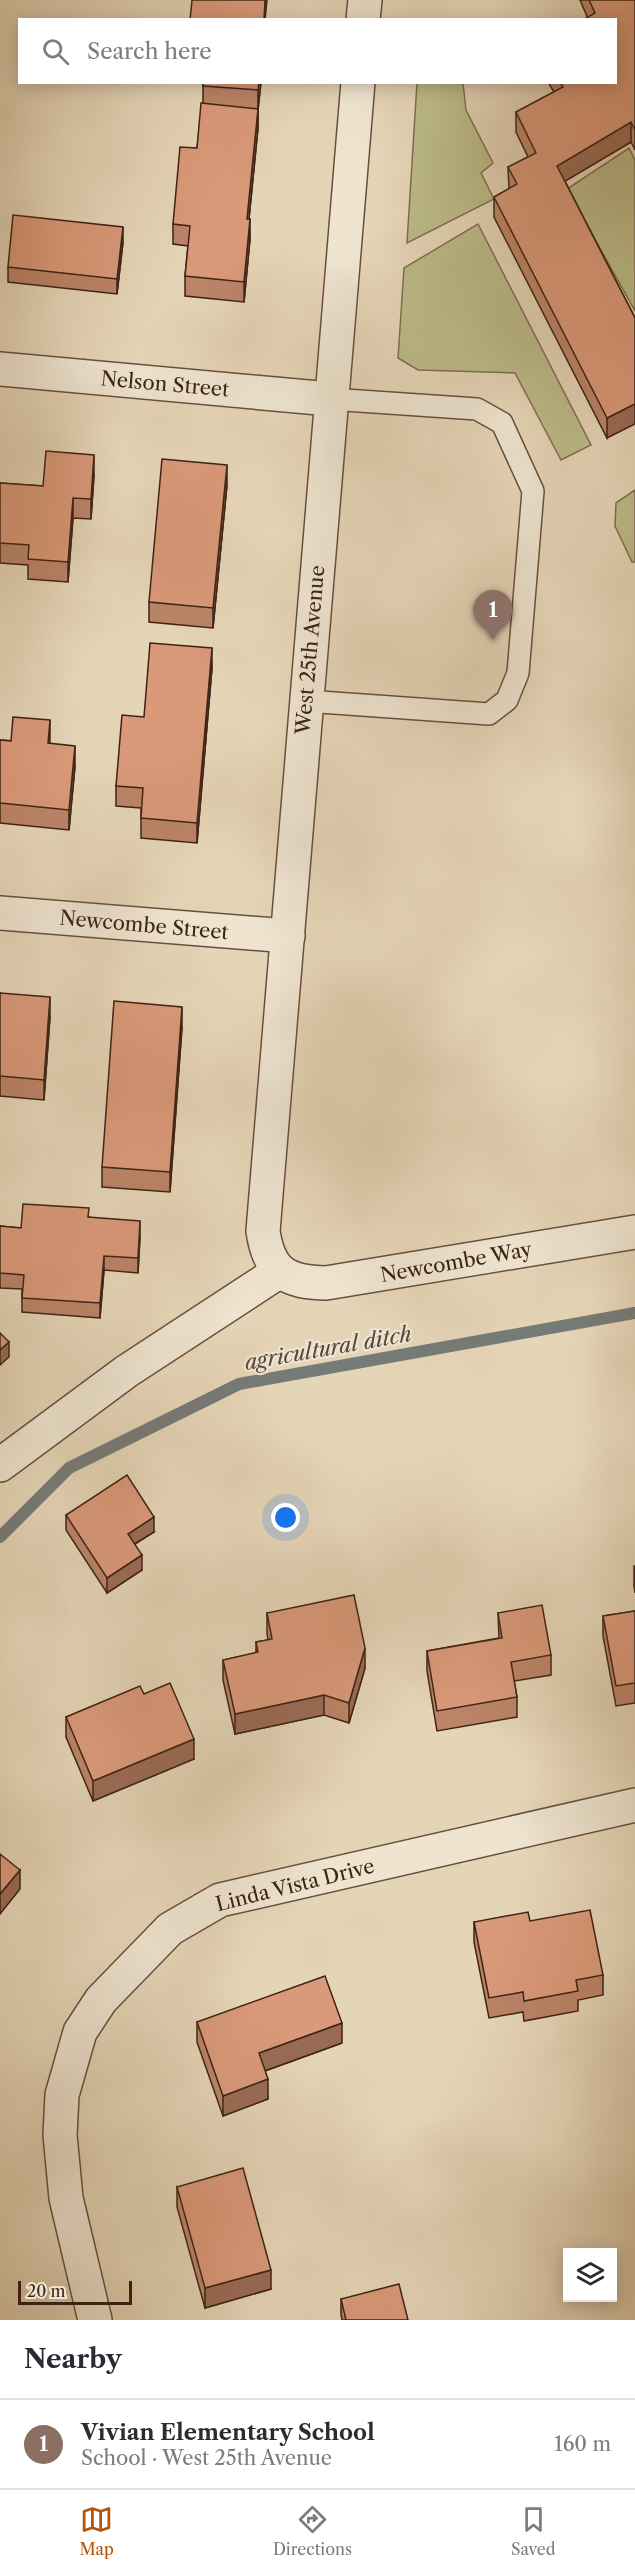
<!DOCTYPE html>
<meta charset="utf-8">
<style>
body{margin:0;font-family:"Libre Caslon Text",serif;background:#f2f2f3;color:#2b2b33}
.controls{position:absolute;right:18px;bottom:18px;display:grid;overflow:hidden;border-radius:0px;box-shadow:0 3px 15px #0003}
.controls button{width:54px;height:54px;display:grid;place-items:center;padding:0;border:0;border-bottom:2px solid #e1e1e2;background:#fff;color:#2b2b33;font:30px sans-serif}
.scale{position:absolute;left:18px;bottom:15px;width:114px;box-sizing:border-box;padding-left:6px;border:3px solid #3e2315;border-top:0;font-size:16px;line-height:21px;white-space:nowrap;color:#3e2315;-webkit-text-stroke:4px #eee4d0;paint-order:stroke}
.you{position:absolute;left:286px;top:1518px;width:21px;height:21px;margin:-15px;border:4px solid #fff;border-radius:50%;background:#1a73e8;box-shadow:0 0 0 9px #1a73e833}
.badge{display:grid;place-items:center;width:39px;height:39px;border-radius:50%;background:#b45309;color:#fff;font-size:20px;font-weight:700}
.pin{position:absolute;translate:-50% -50px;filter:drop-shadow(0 2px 3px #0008)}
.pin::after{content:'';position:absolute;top:32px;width:21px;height:18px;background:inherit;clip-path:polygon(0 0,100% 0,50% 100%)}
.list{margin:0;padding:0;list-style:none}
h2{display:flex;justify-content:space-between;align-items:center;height:78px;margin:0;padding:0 24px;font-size:26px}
h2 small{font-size:20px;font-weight:400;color:#7c7c81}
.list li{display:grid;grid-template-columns:39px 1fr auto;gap:18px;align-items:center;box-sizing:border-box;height:90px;padding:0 24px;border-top:2px solid #e1e1e2}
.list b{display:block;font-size:22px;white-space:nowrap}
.list p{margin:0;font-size:20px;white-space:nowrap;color:#7c7c81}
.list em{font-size:20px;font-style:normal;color:#7c7c81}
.icon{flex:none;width:33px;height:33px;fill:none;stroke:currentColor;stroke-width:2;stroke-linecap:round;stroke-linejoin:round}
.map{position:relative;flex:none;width:635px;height:2320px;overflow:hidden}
.search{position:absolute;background:#fff;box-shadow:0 3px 15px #0003;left:18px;right:18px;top:18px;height:66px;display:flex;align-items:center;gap:15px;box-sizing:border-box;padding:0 21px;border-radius:0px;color:#7c7c81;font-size:22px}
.sheet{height:168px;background:#fff}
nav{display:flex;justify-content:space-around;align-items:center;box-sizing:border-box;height:84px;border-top:2px solid #e1e1e2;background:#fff;font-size:16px;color:#7c7c81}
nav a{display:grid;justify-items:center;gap:3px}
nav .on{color:#b45309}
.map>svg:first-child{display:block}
</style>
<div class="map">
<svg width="635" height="2320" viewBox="0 0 635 2320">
<rect width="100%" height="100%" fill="#e5d5b7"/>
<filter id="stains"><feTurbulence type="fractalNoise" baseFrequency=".00333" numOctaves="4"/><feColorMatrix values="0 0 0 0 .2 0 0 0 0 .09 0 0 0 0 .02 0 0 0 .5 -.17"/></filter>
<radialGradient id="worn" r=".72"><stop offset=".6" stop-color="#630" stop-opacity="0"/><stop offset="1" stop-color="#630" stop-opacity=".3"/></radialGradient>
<!-- green -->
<g fill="#bcbb89" stroke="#7d6f4f" stroke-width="1.5">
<polygon points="417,83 463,83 466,110 493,163 481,173 494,199 407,243"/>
<polygon points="629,148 635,160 635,311 567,189"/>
<polygon points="478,224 591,445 561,460 515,373 418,370 398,358 404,268"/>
<polygon points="635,490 635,562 632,562 615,526 616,503"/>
</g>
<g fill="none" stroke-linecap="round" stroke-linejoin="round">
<!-- stream -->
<polyline stroke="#767b77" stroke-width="12" points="0,1537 69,1468 239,1384 635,1313"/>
<defs>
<polyline id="lane" points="306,701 489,714 507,700 518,673 533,491 502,423 477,409 330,399"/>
<g id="street">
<polyline points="363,20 365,0"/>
<path d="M358,82L263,1231C269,1273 287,1282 326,1283L635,1232"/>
<polyline points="0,369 330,399"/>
<polyline points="0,913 288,936"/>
<polyline points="0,1465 127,1371 280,1271"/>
<polyline points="95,2320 66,2198 60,2135 62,2095 80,2032 101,2000 170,1929 220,1900 635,1805"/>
</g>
</defs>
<!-- lane casing -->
<use href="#lane" stroke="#68503e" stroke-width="24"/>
<!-- street casing -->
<use href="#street" stroke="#68503e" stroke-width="36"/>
<!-- lane -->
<use href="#lane" stroke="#eee4d0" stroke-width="21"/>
<!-- street -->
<use href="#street" stroke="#eee4d0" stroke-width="33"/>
</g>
<!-- wall -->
<g fill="#bb8468" stroke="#3e2315" stroke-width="1.5">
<polygon points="580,0 635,0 635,150 631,142 565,181 635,318 607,438 494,217 494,197 509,189 508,167 528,157 516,132 516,112 554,92 548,82 615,82"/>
<polygon points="203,82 261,82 258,110 258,128 249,219 250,239 244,302 185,296 185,276 188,246 173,244 173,224 197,148 203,103"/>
<polygon points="123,242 117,294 8,282 8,267"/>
<polygon points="94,475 91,519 73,518 68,582 28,579 28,565 0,563 0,483 43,486"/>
<polygon points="227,485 213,628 149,622 149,602"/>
<polygon points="212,668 197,843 141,838 141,808 116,806 116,786 144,717"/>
<polygon points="0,740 50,743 75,766 69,830 0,823"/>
<polygon points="0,993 50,1017 44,1100 0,1096"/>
<polygon points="182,1027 170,1192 102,1187 102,1167"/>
<polygon points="89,1217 140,1236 138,1273 104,1270 100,1318 22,1312 22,1289 0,1288 0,1226 21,1228"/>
<polygon points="66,1515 154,1532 135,1544 142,1570 107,1593 66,1530"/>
<polygon points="634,1566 635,1566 635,1593 634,1586"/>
<polygon points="635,1611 635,1703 616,1706 603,1636 603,1616"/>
<polygon points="267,1613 365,1668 349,1723 324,1715 235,1734 223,1680 223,1660 256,1653 256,1642 268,1640 267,1633"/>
<polygon points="498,1613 551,1655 551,1675 514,1681 517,1697 517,1717 437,1731 427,1671 427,1651 499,1638"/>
<polygon points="144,1694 194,1759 93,1801 66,1737 66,1717"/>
<polygon points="530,1921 603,1975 603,1995 578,2000 578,2011 524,2021 523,2012 489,2018 474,1942 474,1922"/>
<polygon points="197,2022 342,2043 265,2071 268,2099 223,2116 197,2042"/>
<polygon points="177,2187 271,2289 205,2308 177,2207"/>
<polygon points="341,2299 408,2320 342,2320 341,2314"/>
</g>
<!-- shaded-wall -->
<g fill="#996b55" stroke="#3e2315" stroke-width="1.5">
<polygon points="265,0 267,0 265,20 264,20"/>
<polygon points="259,82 261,82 258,110 258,90"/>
<polygon points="258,109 258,128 247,239 247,219"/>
<polygon points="631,122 631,142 557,186 557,166"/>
<polygon points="250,219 250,239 244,302 244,282"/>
<polygon points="123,227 123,242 117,294 117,279"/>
<polygon points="635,404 635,424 607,438 607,418"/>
<polygon points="94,455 94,475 91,519 91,499"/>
<polygon points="227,465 227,485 213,628 213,608"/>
<polygon points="73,498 73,518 68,582 68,562"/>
<polygon points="212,648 212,668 197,843 197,823"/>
<polygon points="50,720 50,740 48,763 48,743"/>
<polygon points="75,746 75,766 69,830 69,810"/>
<polygon points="50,997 50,1017 44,1100 44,1080"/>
<polygon points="182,1007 182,1027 170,1192 170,1172"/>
<polygon points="140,1221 140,1236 138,1273 138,1258"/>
<polygon points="104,1256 104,1270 100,1318 100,1303"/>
<polygon points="9,1342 9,1357 0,1365 0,1350"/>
<polygon points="154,1517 154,1532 128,1548 128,1534"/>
<polygon points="142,1555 142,1570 107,1593 107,1578"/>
<polygon points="365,1648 365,1668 349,1723 349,1703"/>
<polygon points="324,1695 324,1715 235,1734 235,1714"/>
<polygon points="194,1739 194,1759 93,1801 93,1781"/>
<polygon points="20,1870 20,1889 0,1914 0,1894"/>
<polygon points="342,2023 342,2043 259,2073 259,2053"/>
<polygon points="268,2079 268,2099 223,2116 223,2096"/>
<polygon points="271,2270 271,2289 205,2308 205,2288"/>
</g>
<!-- building -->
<g fill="#da9979" stroke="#3e2315" stroke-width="1.5">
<polygon points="192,0 265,0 264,20 190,20"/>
<polygon points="589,0 635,0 635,130 631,122 557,166 635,318 635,404 607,418 494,197 517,184 508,167 536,153 516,112 563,87 560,82 615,82 615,20 583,20 595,13"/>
<polygon points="203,82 259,82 258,90 203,86"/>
<polygon points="201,103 258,109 247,219 250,219 244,282 185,276 190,226 173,224 180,147 197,148"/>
<polygon points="13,215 123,227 117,279 8,267"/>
<polygon points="46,451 94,455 91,499 73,498 68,562 28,559 29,545 0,543 0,483 43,486"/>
<polygon points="162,459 227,465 213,608 149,602"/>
<polygon points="150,643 212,648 197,823 141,818 143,788 116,786 122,715 144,717"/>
<polygon points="13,717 50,720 48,743 75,746 69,810 0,803 0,740 11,741"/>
<polygon points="0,993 50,997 44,1080 0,1076"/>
<polygon points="114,1001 182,1007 170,1172 102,1167"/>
<polygon points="23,1204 89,1208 88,1217 140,1221 138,1258 104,1256 100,1303 22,1298 24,1275 0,1273 0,1226 21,1228"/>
<polygon points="0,1333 9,1342 0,1350"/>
<polygon points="127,1475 154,1517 128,1534 142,1555 107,1578 66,1515"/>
<polygon points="354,1595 365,1648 349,1703 324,1695 235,1714 223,1660 258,1652 256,1642 272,1639 267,1613"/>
<polygon points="542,1605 551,1655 511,1662 517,1697 437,1711 427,1651 502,1638 498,1613"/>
<polygon points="635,1611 635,1683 616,1686 603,1616"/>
<polygon points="170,1683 194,1739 93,1781 66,1717 140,1686 144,1694"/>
<polygon points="0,1854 20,1870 0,1894"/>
<polygon points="590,1910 603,1975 576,1980 578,1991 524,2001 523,1992 489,1998 474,1922 528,1912 530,1921"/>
<polygon points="325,1976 342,2023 259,2053 268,2079 223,2096 197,2022"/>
<polygon points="243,2168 271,2270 205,2288 177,2187"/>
<polygon points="399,2284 408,2320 346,2320 341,2299"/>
</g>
<g text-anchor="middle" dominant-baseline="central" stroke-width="4.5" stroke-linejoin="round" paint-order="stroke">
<!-- street labels -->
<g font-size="20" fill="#3e2315" stroke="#eee4d0">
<text transform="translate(165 384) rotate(5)">Nelson Street</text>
<text transform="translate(310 650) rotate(-85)">West 25th Avenue</text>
<text transform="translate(144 925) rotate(5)">Newcombe Street</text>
<text transform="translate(456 1262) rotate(-10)">Newcombe Way</text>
<text transform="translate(295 1885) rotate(-14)">Linda Vista Drive</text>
</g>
<!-- water labels -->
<g font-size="21" font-style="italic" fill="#55483e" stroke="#eee4d0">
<text transform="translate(328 1348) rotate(-10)">agricultural ditch</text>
</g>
</g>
<rect width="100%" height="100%" filter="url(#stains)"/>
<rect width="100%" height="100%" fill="url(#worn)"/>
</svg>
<div class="controls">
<button><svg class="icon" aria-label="layers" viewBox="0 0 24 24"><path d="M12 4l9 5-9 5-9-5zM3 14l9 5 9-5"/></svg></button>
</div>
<div class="scale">20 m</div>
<div class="you"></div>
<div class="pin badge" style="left:493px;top:640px;background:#8d6e63">1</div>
<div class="search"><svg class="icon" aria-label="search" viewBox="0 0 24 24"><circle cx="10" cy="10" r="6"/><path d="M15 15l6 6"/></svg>Search here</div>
</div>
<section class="sheet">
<h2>Nearby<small></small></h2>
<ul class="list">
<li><span class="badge" style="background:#8d6e63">1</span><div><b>Vivian Elementary School</b><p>School · West 25th Avenue</p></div><em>160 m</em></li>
</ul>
</section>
<nav>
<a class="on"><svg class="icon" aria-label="map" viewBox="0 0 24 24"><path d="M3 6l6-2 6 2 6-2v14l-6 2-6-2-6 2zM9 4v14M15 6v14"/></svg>Map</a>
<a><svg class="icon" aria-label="directions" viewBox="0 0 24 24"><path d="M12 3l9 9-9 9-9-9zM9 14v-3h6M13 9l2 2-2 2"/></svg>Directions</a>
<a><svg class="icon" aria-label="saved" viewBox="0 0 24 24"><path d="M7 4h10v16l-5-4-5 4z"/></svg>Saved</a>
</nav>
